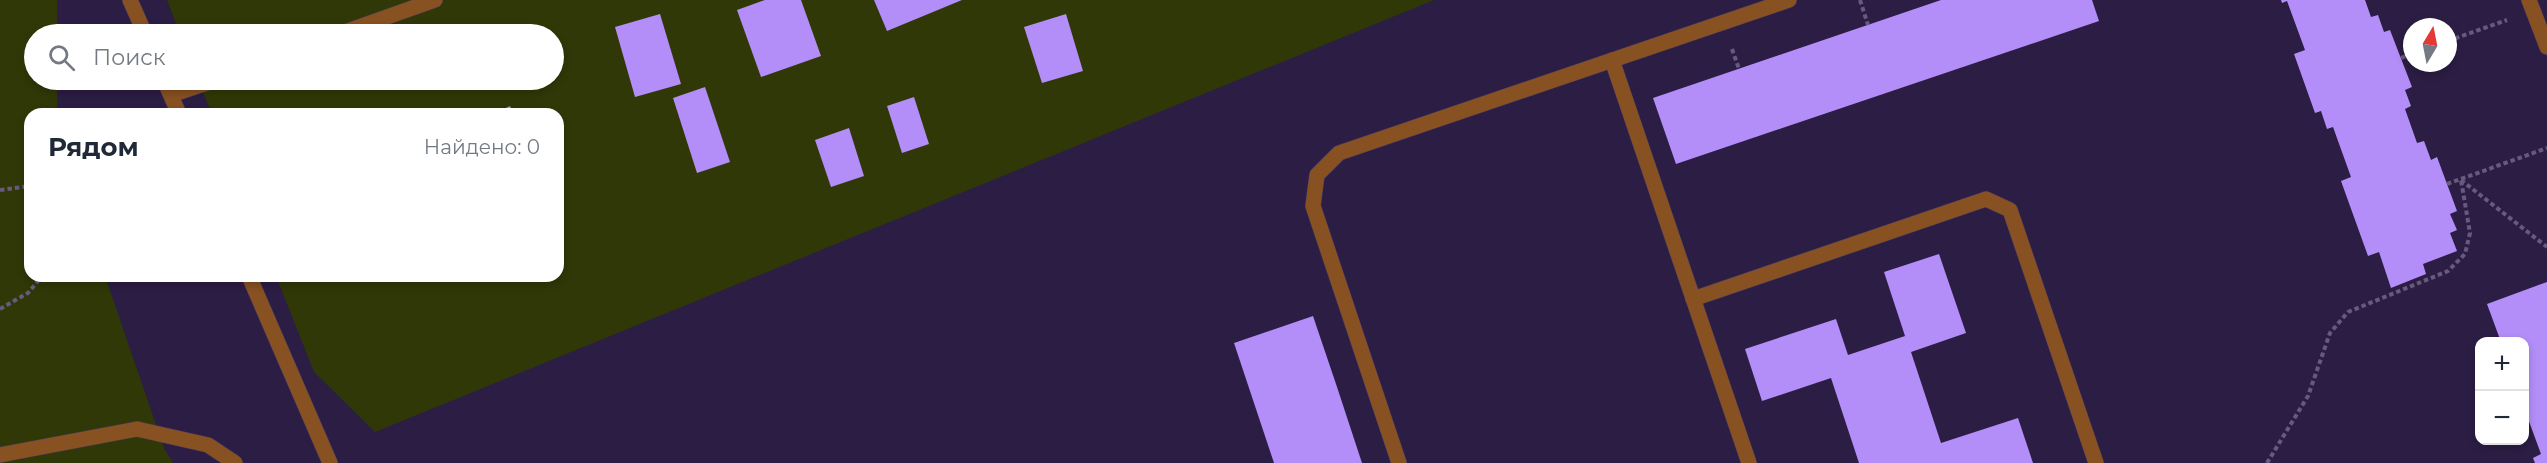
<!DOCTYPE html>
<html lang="ru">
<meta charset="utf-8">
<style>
body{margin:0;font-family:Montserrat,sans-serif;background:#f2f2f3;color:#1f2937}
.controls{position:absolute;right:18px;bottom:18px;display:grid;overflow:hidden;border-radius:12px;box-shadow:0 3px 9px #0003}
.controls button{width:54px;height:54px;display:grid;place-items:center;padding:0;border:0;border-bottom:2px solid #e0e1e3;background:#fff;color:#1f2937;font:30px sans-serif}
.compass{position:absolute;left:2403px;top:18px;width:54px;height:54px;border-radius:50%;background:#fff;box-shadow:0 3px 9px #0003;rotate:10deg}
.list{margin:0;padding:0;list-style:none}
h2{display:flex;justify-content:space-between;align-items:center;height:78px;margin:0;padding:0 24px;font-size:26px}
h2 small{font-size:20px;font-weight:400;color:#747a83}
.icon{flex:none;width:33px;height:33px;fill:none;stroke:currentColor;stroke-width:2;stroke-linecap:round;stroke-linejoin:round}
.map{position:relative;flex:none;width:2547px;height:463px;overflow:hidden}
.search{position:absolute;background:#fff;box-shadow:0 3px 9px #0003;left:24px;top:24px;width:540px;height:66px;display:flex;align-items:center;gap:15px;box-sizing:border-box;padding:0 21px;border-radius:33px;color:#747a83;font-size:22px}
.panel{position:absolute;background:#fff;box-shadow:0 3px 9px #0003;left:24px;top:108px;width:540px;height:174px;border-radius:18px}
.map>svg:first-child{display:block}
</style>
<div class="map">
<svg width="2547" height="463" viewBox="0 0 2547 463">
<rect width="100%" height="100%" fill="#2c1d44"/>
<!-- green -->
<g fill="#303807">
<polygon points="0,0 57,0 57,34 34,34 34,80 57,80 57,114 30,114 30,276 105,276 164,448 173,463 0,463"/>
<polygon points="167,0 1434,0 375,432 314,372 276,276 558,276 558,114 212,114 198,80 554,80 554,34 180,34"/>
</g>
<!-- building -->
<g fill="#b48ef8">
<polygon points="765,0 801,0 821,56 761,77 737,10"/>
<polygon points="874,0 962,0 887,31"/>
<polygon points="1941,0 2092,0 2099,21 1676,164 1653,98"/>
<polygon points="2281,0 2365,0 2371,17 2378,15 2384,32 2390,30 2412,87 2405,90 2411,106 2405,109 2417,143 2424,141 2431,160 2437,157 2457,211 2450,214 2457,230 2450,233 2457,251 2423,264 2426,274 2391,288 2379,252 2368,256 2341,181 2351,177 2333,127 2327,129 2321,111 2315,113 2294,54 2305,50 2287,1 2282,3"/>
<polygon points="660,14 681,84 635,97 615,27"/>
<polygon points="1066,14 1083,71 1042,83 1024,27"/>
<polygon points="705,87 730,162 697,173 673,98"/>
<polygon points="914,97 929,144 902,153 887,106"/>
<polygon points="510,106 514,114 493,114"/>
<polygon points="849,128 864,176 831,187 815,140"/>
<polygon points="1939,254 1966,333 1911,352 1941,443 2018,418 2033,463 1859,463 1831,378 1762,401 1745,349 1836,319 1848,355 1905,336 1884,272"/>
<polygon points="2547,282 2547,463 2535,463 2533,458 2541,454 2527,416 2524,417 2524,342 2501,342 2487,304"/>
<polygon points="1313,316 1337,387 1362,463 1274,463 1234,343"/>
</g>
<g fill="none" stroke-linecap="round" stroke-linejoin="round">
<defs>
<g id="lane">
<polyline points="1612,60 1749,463"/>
<polyline points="1693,299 1986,199 2010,210 2096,463"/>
<polyline points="0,455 137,429 208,445 235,463"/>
<polyline points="1399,463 1313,206 1317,175 1339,153 1789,0"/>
</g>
<g id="street">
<polyline points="130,0 145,34"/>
<polyline points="2529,0 2547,47"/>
<polyline points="339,34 435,0"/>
<polyline points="164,80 179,114"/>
<polyline points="171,95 216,80"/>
<polyline points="249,276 330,463"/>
</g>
</defs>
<!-- lane casing -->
<use href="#lane" stroke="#493b60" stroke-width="16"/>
<!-- street casing -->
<use href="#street" stroke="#493b60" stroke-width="16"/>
<!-- path -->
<g stroke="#675b7d" stroke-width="4" stroke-dasharray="4.5 3" stroke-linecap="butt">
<polyline points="1860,0 1868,25"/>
<polyline points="2448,41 2507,20"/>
<polyline points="1732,49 1739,69"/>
<polyline points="2401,58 2412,54"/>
<polyline points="2461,180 2547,247"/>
<polyline points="2447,184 2547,148"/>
<polyline points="0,190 30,186"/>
<polyline points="0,309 28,293 42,276"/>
<polyline points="2267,463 2308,396 2330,333 2348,312 2448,271 2465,254 2470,233 2461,180"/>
</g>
<!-- lane -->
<use href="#lane" stroke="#885121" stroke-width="15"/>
<!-- street -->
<use href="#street" stroke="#885121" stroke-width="15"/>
</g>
</svg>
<div class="controls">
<button>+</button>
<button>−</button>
</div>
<svg class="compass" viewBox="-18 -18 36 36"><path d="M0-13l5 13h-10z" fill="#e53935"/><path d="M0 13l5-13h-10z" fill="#747a83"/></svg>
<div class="search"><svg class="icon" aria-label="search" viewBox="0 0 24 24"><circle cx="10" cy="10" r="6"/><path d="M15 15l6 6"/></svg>Поиск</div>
<section class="panel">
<h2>Рядом<small>Найдено: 0</small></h2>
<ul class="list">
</ul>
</section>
</div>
